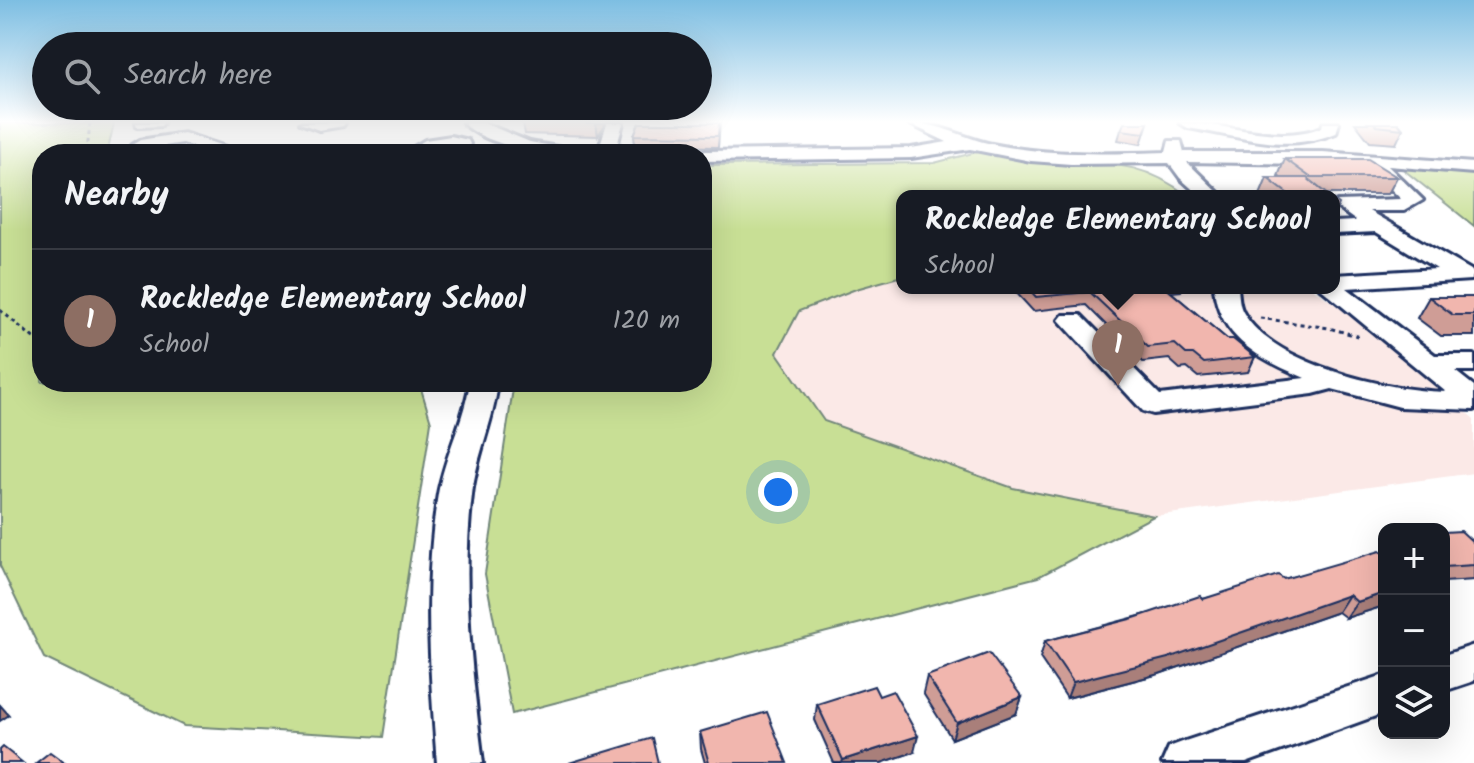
<!DOCTYPE html>
<meta charset="utf-8">
<style>
body{margin:0;font-family:Kalam,sans-serif;background:#242831;color:#f1f3f6}
.controls{position:absolute;right:24px;bottom:24px;display:grid;overflow:hidden;border-radius:16px;box-shadow:0 8px 32px #0002}
.controls button{width:72px;height:72px;display:grid;place-items:center;padding:0;border:0;border-bottom:2px solid #363941;background:#171b24;color:#f1f3f6;font:40px sans-serif}
.you{position:absolute;left:778px;top:492px;width:28px;height:28px;margin:-20px;border:6px solid #fff;border-radius:50%;background:#1a73e8;box-shadow:0 0 0 12px #1a73e833}
.badge{display:grid;place-items:center;width:52px;height:52px;border-radius:50%;background:#7c3aed;color:#fff;font-size:26px;font-weight:700}
.pin{position:absolute;translate:-50% -66px;filter:drop-shadow(0 2px 4px #0008)}
.pin::after{content:'';position:absolute;top:42px;width:28px;height:24px;background:inherit;clip-path:polygon(0 0,100% 0,50% 100%)}
.popup{position:absolute;left:896px;top:190px;width:444px;height:104px;box-sizing:border-box;display:grid;place-content:center;border-radius:16px;background:#171b24;filter:drop-shadow(0 2px 6px #0005);font-size:26px;white-space:nowrap;color:#9ea1a6}
.popup b{font-size:30px;color:#f1f3f6}
.popup::after{content:'';position:absolute;left:50%;top:100%;margin-left:-16px;border:16px solid transparent;border-top-color:#171b24}
.list{margin:0;padding:0;list-style:none}
h2{display:flex;justify-content:space-between;align-items:center;height:104px;margin:0;padding:0 32px;font-size:34px}
h2 small{font-size:26px;font-weight:400;color:#9ea1a6}
.list li{display:grid;grid-template-columns:52px 1fr auto;gap:24px;align-items:center;box-sizing:border-box;height:144px;padding:0 32px;border-top:2px solid #363941}
.list b{display:block;font-size:30px;white-space:nowrap}
.list p{margin:0;font-size:26px;white-space:nowrap;color:#9ea1a6}
.list em{font-size:26px;font-style:normal;color:#9ea1a6}
.icon{flex:none;width:44px;height:44px;fill:none;stroke:currentColor;stroke-width:2;stroke-linecap:round;stroke-linejoin:round}
.map{position:relative;flex:none;width:1474px;height:763px;overflow:hidden}
.search{position:absolute;background:#171b24;box-shadow:0 8px 32px #0002;left:32px;top:32px;width:680px;height:88px;display:flex;align-items:center;gap:20px;box-sizing:border-box;padding:0 28px;border-radius:44px;color:#9ea1a6;font-size:30px}
.panel{position:absolute;background:#171b24;box-shadow:0 8px 32px #0002;left:32px;top:144px;width:680px;height:248px;border-radius:32px}
.map>svg:first-child{display:block}
</style>
<div class="map">
<svg width="1474" height="763" viewBox="0 0 1474 763">
<rect width="100%" height="100%" fill="#fff"/>
<filter id="ink" filterUnits="userSpaceOnUse"><feTurbulence type="fractalNoise" baseFrequency=".0125" numOctaves="2"/><feDisplacementMap in="SourceGraphic" scale="16" xChannelSelector="R" yChannelSelector="G"/><feConvolveMatrix kernelMatrix="1 2 1 2 8 2 1 2 1" color-interpolation-filters="sRGB"/></filter>
<g filter="url(#ink)">
<!-- built -->
<polygon fill="#fbe9e7" points="902,276 902,288 1312,288 1375,333 1474,419 1474,473 1154,516 1013,488 824,421 777,353 799,311 856,289"/>
<!-- green -->
<g fill="#c8df95" stroke="#72877a" stroke-width="2">
<polygon points="0,123 114,123 107,154 42,154 42,382 419,382 431,422 383,737 184,726 44,658 0,566"/>
<path d="M981,151C1001,155 1022,161 1042,162C1104,167 1134,155 1188,196H902V276L856,289L799,311L777,353L824,421L1013,488L1154,516L1038,577L512,714L485,574L514,382H702V165L934,163Z"/>
<polygon points="1399,166 1474,173 1474,226"/>
</g>
<g fill="none" stroke-linecap="round" stroke-linejoin="round">
<defs>
<g id="minor">
<polygon points="136,123 163,123 161,126 137,127"/>
<polygon points="300,123 345,123 343,126 319,130"/>
<path d="M463,123H484L530,142L574,150L577,154C543,154 488,147 463,123Z"/>
<polygon points="607,123 623,123 615,154 597,154"/>
<path d="M908,123C938,122 963,138 992,144C1049,156 1109,154 1166,152L1169,141H1181L1184,152H1323L1474,163V173L1388,166L1423,200L1404,211H1369L1471,270L1474,274L1471,280L1347,288L1435,355H1474V371H1455L1474,386V410L1400,407L1332,389L1313,394L1153,414L1143,411L1059,320L1063,315H1081L1160,395L1305,378C1262,360 1219,339 1214,288H1238C1239,296 1239,305 1243,312C1272,365 1391,391 1446,392L1320,288H1334V275L1437,269L1376,232L1334,234V222L1356,221L1334,205L1337,201L1401,199L1366,165L1187,162L1222,196H1200L1180,178L1169,163L1071,164L1031,161L970,149L911,158L702,161V154H695L702,151L911,148L947,142Z"/>
<path d="M1180,123C1227,122 1277,145 1322,127L1323,123H1339L1336,133C1285,154 1239,136 1188,128Z"/>
<polygon points="184,133 235,150 238,154 213,154 183,143 140,150 132,145 140,140"/>
<polygon points="451,136 468,140 470,144 466,153 438,154 452,146 430,150 433,154 415,154 412,148 425,140"/>
<path d="M470,382H498C494,421 476,456 472,495C461,584 472,674 483,763H437C430,674 423,583 438,494C445,455 464,421 470,382Z"/>
<polygon points="1474,645 1474,681 1444,691 1444,655"/>
<polygon points="1384,675 1384,713 1246,763 1162,763 1169,747 1185,741"/>
</g>
</defs>
<!-- minor casing -->
<use href="#minor" stroke="#1b2f5e" stroke-width="6"/>
<!-- path -->
<g stroke="#1b2f5e" stroke-width="3" stroke-dasharray="4 4" stroke-linecap="butt">
<polyline points="90,123 87,151 90,154"/>
<polyline points="0,310 42,345"/>
<polyline points="1260,318 1329,328 1361,337"/>
</g>
<!-- minor -->
<use href="#minor" fill="#fff" fill-rule="evenodd"/>
</g>
<!-- wall -->
<g fill="#cf9d96" stroke="#1b2f5e" stroke-width="2">
<polygon points="523,123 606,123 598,136 525,134"/>
<polygon points="639,123 720,123 718,147 635,146 634,135"/>
<polygon points="1148,123 1141,144 1118,140 1121,130"/>
<polygon points="1355,123 1398,123 1403,129 1396,144 1370,142"/>
<polygon points="1285,159 1397,177 1388,194 1327,194 1329,196 1261,196 1260,195 1267,178 1281,178 1278,176"/>
<polygon points="1334,200 1339,204 1334,216"/>
<polygon points="1012,288 1183,288 1181,291 1171,292 1227,339 1255,357 1248,372 1198,377 1187,368 1180,369 1169,359 1143,362 1086,305 1033,311"/>
<polygon points="1429,297 1474,297 1474,336 1441,336 1417,318"/>
<polygon points="1444,532 1474,543 1474,580 1444,582"/>
<polygon points="1384,554 1384,606 1346,618 1338,612 1159,674 1067,698 1040,658 1045,641 1203,599"/>
<polygon points="927,676 1022,697 1016,714 952,739 923,693"/>
<polygon points="817,704 914,752 881,763 834,763 815,720"/>
<polygon points="700,732 787,763 705,763 701,749"/>
</g>
<!-- shaded-wall -->
<g fill="#a97f7a" stroke="#1b2f5e" stroke-width="2">
<polygon points="596,123 606,123 598,136"/>
<polygon points="1384,593 1384,606 1346,618 1357,602"/>
<polygon points="1349,595 1338,612 1159,674 1067,698 1073,682"/>
<polygon points="1022,697 1016,714 952,739 957,723"/>
<polygon points="0,705 9,715 0,721"/>
<polygon points="918,736 914,752 881,763 842,763 843,760"/>
</g>
<!-- building -->
<g fill="#f1b6ae" stroke="#1b2f5e" stroke-width="2">
<polygon points="639,123 719,123 718,136 634,135"/>
<polygon points="1124,123 1148,123 1144,133 1121,130"/>
<polygon points="1374,123 1398,123 1403,129 1377,126"/>
<polygon points="1285,159 1368,159 1397,177 1310,177"/>
<polygon points="1267,178 1307,178 1329,196 1291,196"/>
<polygon points="1028,288 1166,288 1227,339 1233,339 1255,357 1204,363 1193,354 1186,354 1175,344 1148,347 1090,292 1036,297"/>
<polygon points="1429,297 1474,297 1474,315 1453,315"/>
<polygon points="1461,531 1474,543 1474,565 1444,567 1444,532"/>
<polygon points="1380,551 1384,554 1384,593 1357,602 1349,595 1168,658 1073,682 1045,641 1134,618 1200,596 1203,599 1278,575 1284,579"/>
<polygon points="989,653 1022,697 957,723 927,676"/>
<polygon points="874,686 879,696 893,691 918,736 843,760 817,704"/>
<polygon points="767,712 787,763 709,763 700,732"/>
<polygon points="652,738 658,763 569,763"/>
<polygon points="3,747 23,763 0,763 0,750"/>
<polygon points="50,752 65,763 36,763"/>
</g>
</g>
<!-- sky -->
<linearGradient id="sky" x2="0" y2="1"><stop stop-color="#7dbee2"/><stop offset="0.53" stop-color="#fff"/><stop offset="1" stop-color="#fff" stop-opacity="0"/></linearGradient>
<rect width="1474" height="230" fill="url(#sky)"/>
</svg>
<div class="controls">
<button>+</button>
<button>−</button>
<button><svg class="icon" aria-label="layers" viewBox="0 0 24 24"><path d="M12 4l9 5-9 5-9-5zM3 14l9 5 9-5"/></svg></button>
</div>
<div class="you"></div>
<div class="pin badge" style="left:1118px;top:386px;background:#8d6e63">1</div>
<div class="popup"><b>Rockledge Elementary School</b>School</div>
<div class="search"><svg class="icon" aria-label="search" viewBox="0 0 24 24"><circle cx="10" cy="10" r="6"/><path d="M15 15l6 6"/></svg>Search here</div>
<section class="panel">
<h2>Nearby<small></small></h2>
<ul class="list">
<li><span class="badge" style="background:#8d6e63">1</span><div><b>Rockledge Elementary School</b><p>School</p></div><em>120 m</em></li>
</ul>
</section>
</div>
